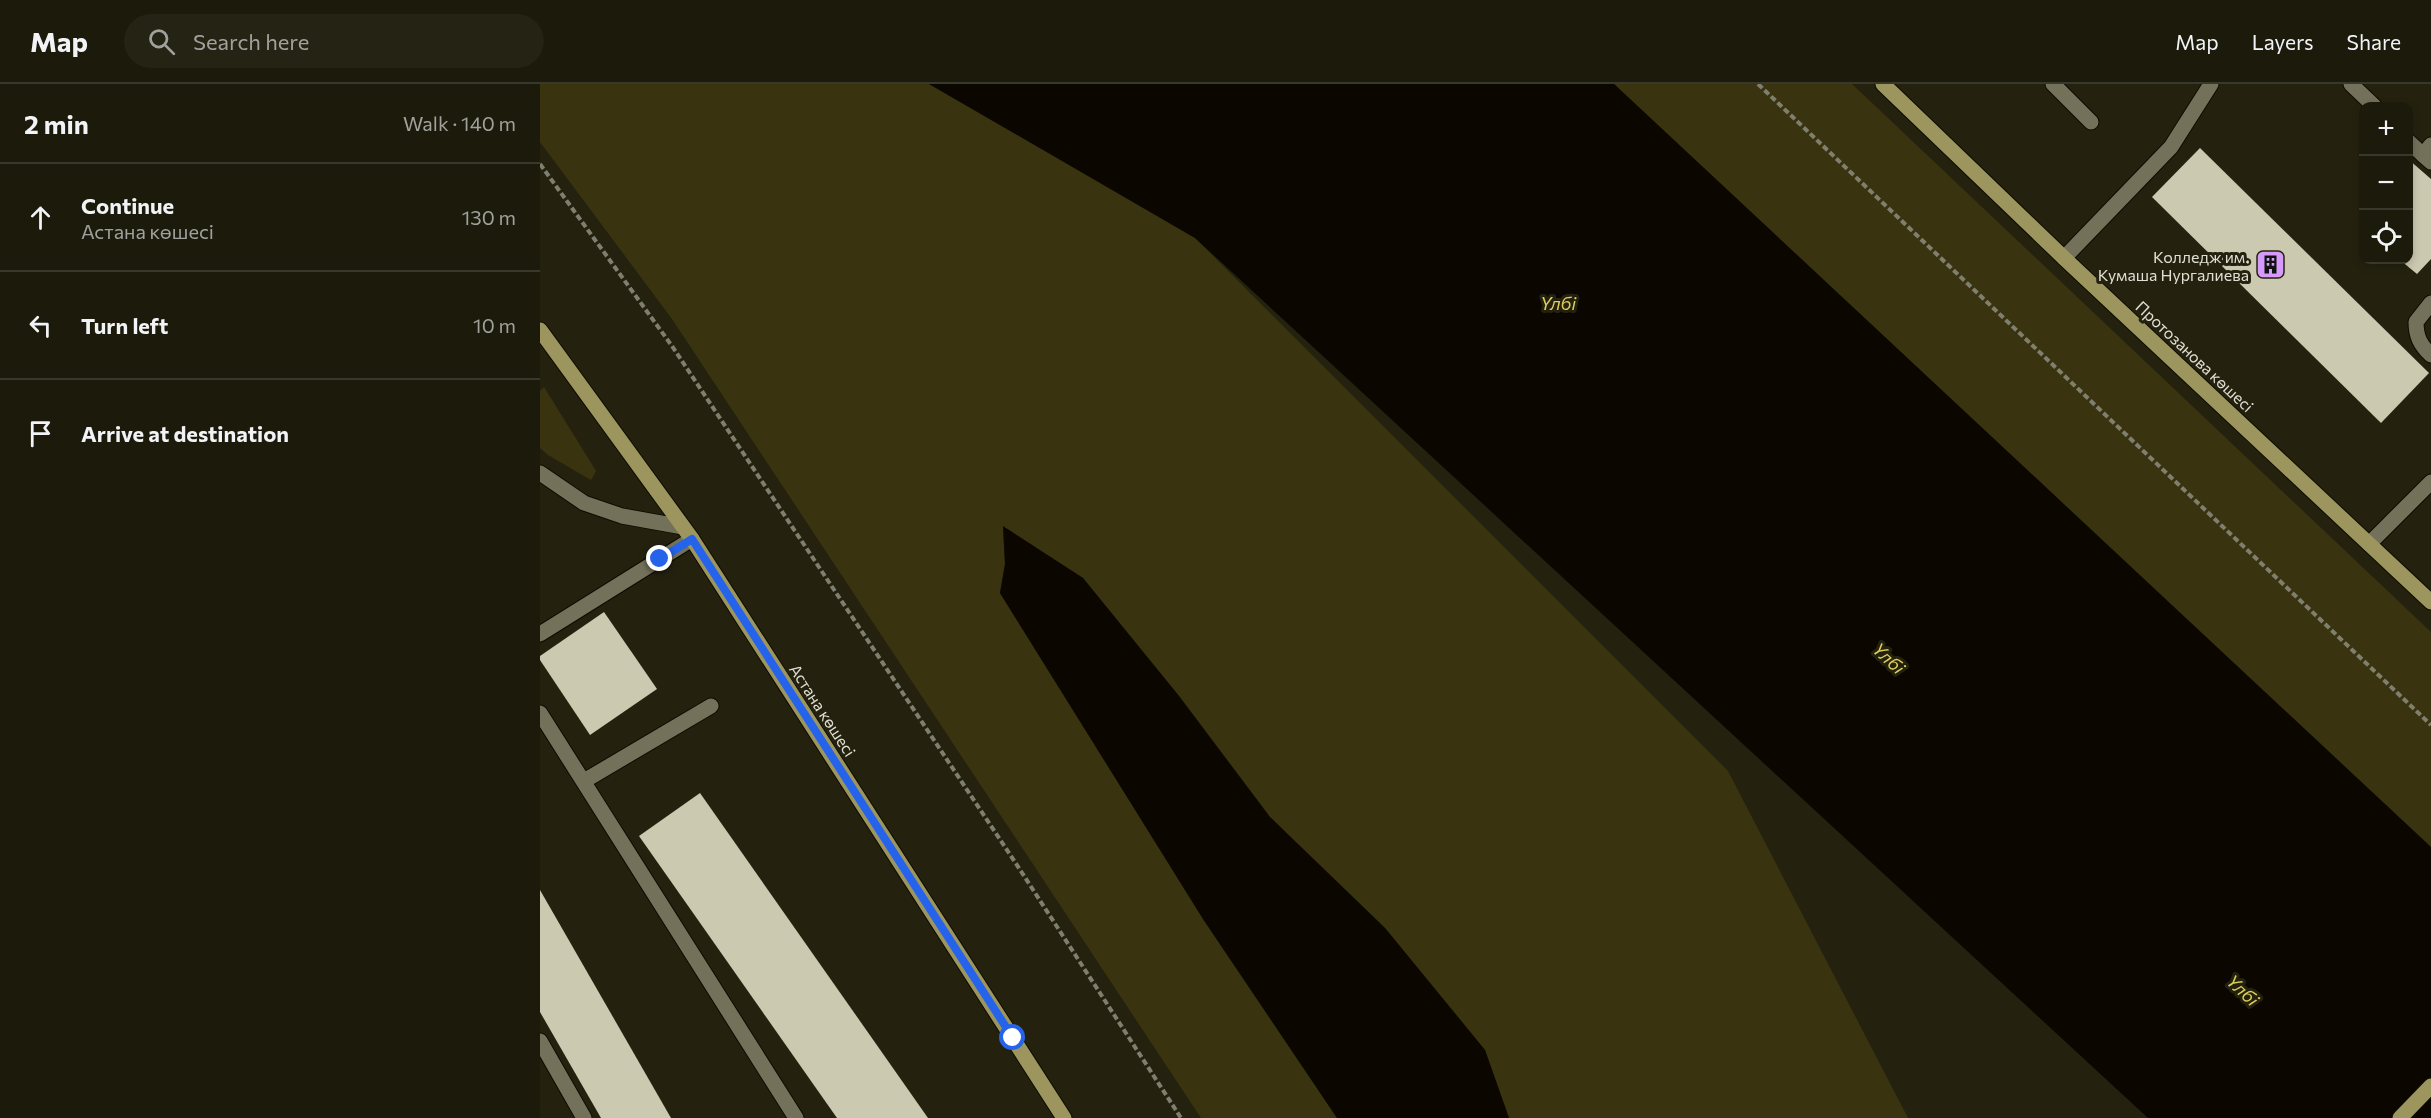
<!DOCTYPE html>
<meta charset="utf-8">
<style>
body{margin:0;font-family:Commissioner,sans-serif;background:#242314;color:#f1f3f6}
.controls{position:absolute;right:18px;top:18px;display:grid;overflow:hidden;border-radius:12px;box-shadow:0 3px 9px #0003}
.controls button{width:54px;height:54px;display:grid;place-items:center;padding:0;border:0;border-bottom:2px solid #39382c;background:#1b1a0b;color:#f1f3f6;font:30px sans-serif}
.stop{position:absolute;width:18px;height:18px;margin:-14px;border:4px solid #2563eb;border-radius:50%;background:#fff}
.stop.end{background:#2563eb;border-color:#fff;box-shadow:0 2px 6px #0008}
.list{margin:0;padding:0;list-style:none}
h2{display:flex;justify-content:space-between;align-items:center;height:78px;margin:0;padding:0 24px;font-size:26px}
h2 small{font-size:20px;font-weight:400;color:#a0a19d}
.list li{display:grid;grid-template-columns:39px 1fr auto;gap:18px;align-items:center;box-sizing:border-box;height:108px;padding:0 24px;border-top:2px solid #39382c}
.list b{display:block;font-size:22px;white-space:nowrap}
.list p{margin:0;font-size:20px;white-space:nowrap;color:#a0a19d}
.list em{font-size:20px;font-style:normal;color:#a0a19d}
.icon{flex:none;width:33px;height:33px;fill:none;stroke:currentColor;stroke-width:2;stroke-linecap:round;stroke-linejoin:round}
.map{position:relative;flex:none;width:1891px;height:1034px;overflow:hidden}
header{display:flex;align-items:center;gap:36px;box-sizing:border-box;height:84px;padding:0 30px;background:#1b1a0b;border-bottom:2px solid #39382c}
header strong{font-size:28px}
nav{display:flex;gap:33px;margin-inline-start:auto;font-size:21px}
.search{width:420px;height:54px;background:#242314;display:flex;align-items:center;gap:15px;box-sizing:border-box;padding:0 21px;border-radius:33px;color:#a0a19d;font-size:22px}
main{display:flex}
aside{flex:1;background:#1b1a0b}
.map>svg:first-child{display:block}
</style>
<header>
<strong>Map</strong>
<div class="search"><svg class="icon" aria-label="search" viewBox="0 0 24 24"><circle cx="10" cy="10" r="6"/><path d="M15 15l6 6"/></svg>Search here</div>
<nav><a>Map</a><a>Layers</a><a>Share</a></nav>
</header>
<main>
<aside>
<h2>2 min<small>Walk · 140 m</small></h2>
<ul class="list">
<li><svg class="icon" aria-label="ahead" viewBox="0 0 24 24"><path d="M12 20V5M6 11l6-6 6 6"/></svg><div><b>Continue</b><p>Астана көшесі</p></div><em>130 m</em></li>
<li><svg class="icon" aria-label="left" viewBox="0 0 24 24"><path d="M17 20v-9H6M10 6l-5 5 5 5"/></svg><div><b>Turn left</b></div><em>10 m</em></li>
<li><svg class="icon" aria-label="arrive" viewBox="0 0 24 24"><path d="M6 21V4h12l-3 4 3 4H6"/></svg><div><b>Arrive at destination</b></div></li>
</ul>
</aside>
<div class="map">
<svg width="1891" height="1034" viewBox="0 0 1891 1034">
<rect width="100%" height="100%" fill="#24220f"/>
<!-- green -->
<g fill="#39340f">
<polygon points="0,0 389,0 655,154 1188,687 1368,1034 969,1034 945,966 845,844 730,733 639,612 543,494 463,443 465,480 460,509 663,835 797,1034 661,1034 132,235 0,58"/>
<polygon points="1074,0 1312,0 1891,548 1891,763"/>
<polygon points="4,303 56,387 51,396 8,371 0,364 0,307"/>
</g>
<!-- water -->
<g fill="#0b0700">
<polygon points="389,0 1074,0 1891,763 1891,1034 1608,1034 655,154"/>
<polygon points="463,442 543,494 639,612 730,733 845,844 945,966 969,1034 797,1034 663,835 460,509 465,480"/>
</g>
<!-- building -->
<g fill="#ccc9b1">
<polygon points="1660,64 1889,289 1841,339 1612,113"/>
<polygon points="1868,75 1891,95 1891,175 1877,190 1860,176 1868,176"/>
<polygon points="64,528 117,605 50,651 0,576 0,572"/>
<polygon points="160,709 388,1034 297,1034 99,752"/>
<polygon points="0,806 131,1034 61,1034 0,928"/>
</g>
<g fill="none" stroke-linecap="round" stroke-linejoin="round">
<defs>
<g id="minor">
<polyline points="1513,0 1551,38"/>
<polyline points="1811,0 1834,22"/>
<polyline points="1868,57 1883,71"/>
<polyline points="1891,61 1883,71 1891,78"/>
<polyline points="1524,174 1631,63 1671,0"/>
<path d="M1891,219L1876,238C1876,252 1880,261 1891,271"/>
<polyline points="0,389 44,419 82,432 143,443"/>
<polyline points="1829,460 1891,398"/>
<polyline points="0,550 152,455"/>
<polyline points="0,629 256,1034"/>
<polyline points="44,697 171,622"/>
<polyline points="0,957 44,1034"/>
</g>
<g id="major">
<polyline points="1343,0 1524,174 1891,518"/>
<polyline points="0,246 152,455 524,1034"/>
<polyline points="1860,1034 1891,1002"/>
</g>
</defs>
<!-- minor casing -->
<use href="#minor" stroke="#0e0b00" stroke-width="17"/>
<!-- major casing -->
<use href="#major" stroke="#0e0b00" stroke-width="17"/>
<!-- path -->
<g stroke="#807f6f" stroke-width="4" stroke-dasharray="6 3" stroke-linecap="butt">
<polyline points="1218,0 1891,641"/>
<polyline points="0,80 132,262 475,778 641,1034"/>
</g>
<!-- minor -->
<use href="#minor" stroke="#74715b" stroke-width="15"/>
<!-- major -->
<use href="#major" stroke="#9c955e" stroke-width="15"/>
</g>
<g fill="none" stroke-linecap="round" stroke-linejoin="round">
<!-- route -->
<polyline stroke="#2563eb" stroke-width="8" points="120,475 152,455 473,954"/>
</g>
<!-- icons -->
<defs>
<symbol id="building-square" viewBox="-11 -11 22 22"><rect x="-9" y="-9" width="18" height="18" rx="4" fill="#d69bfa" stroke="#24220f"/><path d="M-4-6H4V6H1V3H-1V6H-4ZM-2.5-4.3h1.7v1.8h-1.7ZM.8-4.3h1.7v1.8H.8ZM-2.5-1h1.7V.8h-1.7ZM.8-1h1.7V.8H.8Z" fill="#111"/></symbol>
</defs>
<g fill-rule="evenodd">
<use href="#building-square" x="1714" y="164" width="33" height="33"/>
</g>
<g text-anchor="middle" dominant-baseline="central" stroke-width="6" stroke-linejoin="round" paint-order="stroke">
<!-- poi labels -->
<g font-size="16" fill="#e0dfd3" stroke="#24220f" text-anchor="end">
<text x="1709" y="172">Колледж им.<tspan x="1709" dy="18">Кумаша Нургалиева</tspan></text>
</g>
<!-- street labels -->
<g font-size="16" fill="#e0dfd3" stroke="#24220f">
<text transform="translate(1655 272) rotate(43)">Протозанова көшесі</text>
<text transform="translate(283 626) rotate(57)">Астана көшесі</text>
</g>
<!-- water labels -->
<g font-size="18" font-style="italic" fill="#dfcf5b" stroke="#24220f">
<text x="1018" y="219">Үлбі</text>
<text transform="translate(1349 574) rotate(43)">Үлбі</text>
<text transform="translate(1703 906) rotate(43)">Үлбі</text>
</g>
</g>
</svg>
<div class="controls">
<button>+</button>
<button>−</button>
<button><svg class="icon" aria-label="locate" viewBox="0 0 24 24"><circle cx="12" cy="12" r="6"/><path d="M12 2v4M12 18v4M2 12h4M18 12h4"/></svg></button>
</div>
<div class="stop" style="left:473px;top:954px"></div>
<div class="stop end" style="left:120px;top:475px"></div>
</div>
</main>
